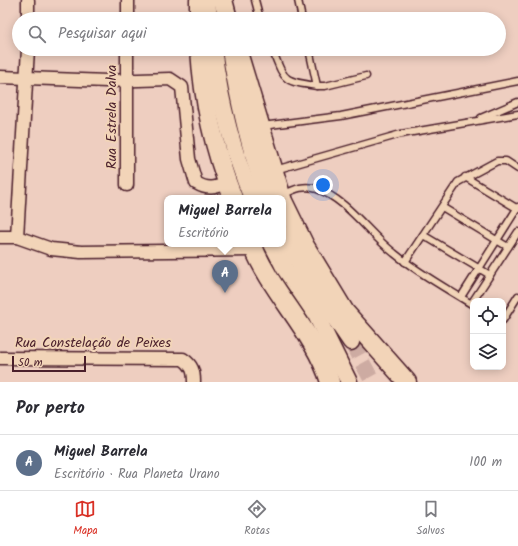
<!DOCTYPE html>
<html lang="pt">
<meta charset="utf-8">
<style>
body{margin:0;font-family:Kalam,sans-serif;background:#f7f7f7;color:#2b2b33}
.controls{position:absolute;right:12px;bottom:12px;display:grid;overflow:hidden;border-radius:8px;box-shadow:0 2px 10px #0003}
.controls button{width:36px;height:36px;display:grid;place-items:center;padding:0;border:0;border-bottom:1px solid #e1e1e2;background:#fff;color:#2b2b33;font:20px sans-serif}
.scale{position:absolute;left:12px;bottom:10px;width:74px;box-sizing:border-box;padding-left:4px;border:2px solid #4a1f2b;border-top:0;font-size:11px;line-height:14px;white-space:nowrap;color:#4a1f2b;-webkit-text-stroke:3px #f2d4b8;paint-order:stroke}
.you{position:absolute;left:323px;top:185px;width:14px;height:14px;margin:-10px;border:3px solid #fff;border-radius:50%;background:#1a73e8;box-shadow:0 0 0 6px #1a73e833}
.badge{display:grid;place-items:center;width:26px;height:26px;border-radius:50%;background:#d93025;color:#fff;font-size:13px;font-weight:700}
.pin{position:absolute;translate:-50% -33px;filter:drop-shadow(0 1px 2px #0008)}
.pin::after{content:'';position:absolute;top:21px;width:14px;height:12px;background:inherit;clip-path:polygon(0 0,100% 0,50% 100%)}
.popup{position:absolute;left:164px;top:195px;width:122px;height:52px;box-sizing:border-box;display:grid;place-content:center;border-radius:8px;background:#fff;filter:drop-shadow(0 1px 3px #0005);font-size:13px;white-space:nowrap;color:#7c7c81}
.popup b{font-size:15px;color:#2b2b33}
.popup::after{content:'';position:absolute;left:50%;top:100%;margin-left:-8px;border:8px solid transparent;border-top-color:#fff}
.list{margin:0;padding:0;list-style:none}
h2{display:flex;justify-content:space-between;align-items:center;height:52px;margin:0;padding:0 16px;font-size:17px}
h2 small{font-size:13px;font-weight:400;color:#7c7c81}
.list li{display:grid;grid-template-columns:26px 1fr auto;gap:12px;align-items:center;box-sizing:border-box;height:56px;padding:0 16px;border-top:1px solid #e1e1e2}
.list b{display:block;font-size:15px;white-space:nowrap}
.list p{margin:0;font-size:13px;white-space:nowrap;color:#7c7c81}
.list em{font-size:13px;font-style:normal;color:#7c7c81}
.icon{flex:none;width:22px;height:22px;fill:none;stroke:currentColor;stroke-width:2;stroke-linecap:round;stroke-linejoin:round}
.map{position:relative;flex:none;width:518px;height:382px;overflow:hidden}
.search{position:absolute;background:#fff;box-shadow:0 2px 10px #0003;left:12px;right:12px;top:12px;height:44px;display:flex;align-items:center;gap:10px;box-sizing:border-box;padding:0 14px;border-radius:22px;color:#7c7c81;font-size:15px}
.sheet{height:108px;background:#fff}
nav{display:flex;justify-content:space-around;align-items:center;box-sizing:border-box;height:56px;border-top:1px solid #e1e1e2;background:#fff;font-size:11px;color:#7c7c81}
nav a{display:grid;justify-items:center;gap:2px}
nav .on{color:#d93025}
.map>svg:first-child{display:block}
</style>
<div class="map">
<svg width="518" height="382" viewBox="0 0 518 382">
<rect width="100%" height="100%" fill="#eecec0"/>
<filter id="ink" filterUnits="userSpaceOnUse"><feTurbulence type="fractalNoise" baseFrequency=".025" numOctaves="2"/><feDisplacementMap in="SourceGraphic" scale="8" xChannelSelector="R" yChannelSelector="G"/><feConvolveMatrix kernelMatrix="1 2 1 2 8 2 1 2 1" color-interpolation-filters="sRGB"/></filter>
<g filter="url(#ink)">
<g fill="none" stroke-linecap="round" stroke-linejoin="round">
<!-- secondary-tunnel -->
<polyline stroke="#cdaba2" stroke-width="16" stroke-dasharray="16 8" stroke-linecap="butt" points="351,342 373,382"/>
<defs>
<g id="lane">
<polyline points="255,0 260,19"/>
<polyline points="298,0 302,19"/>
<path d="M272,49C285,81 282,81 317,86"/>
<polyline points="309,49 317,86 325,86 366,76"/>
<polyline points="481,118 518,102"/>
<polyline points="262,126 341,116 518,81"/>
<polyline points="275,170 401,134 518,114"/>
<polyline points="465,177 518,209"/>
<path d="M282,195C293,190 304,184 317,189C348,200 368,233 394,253C418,273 446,288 473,305"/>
<polyline points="442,207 508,247"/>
<polyline points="423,235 490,275"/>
<polyline points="405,262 458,182 497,161 506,161 518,169"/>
<polyline points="461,297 518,207"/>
<polyline points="473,301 518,232"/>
<polyline points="503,320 518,296"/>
</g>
<g id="street">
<polyline points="28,19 28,0"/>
<polyline points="128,19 128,0"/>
<path d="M0,77L107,81L170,79L182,87L189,159L196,183C208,190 215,188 227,183"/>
<polyline points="127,185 127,49"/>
<polyline points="0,237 17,237 51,249 81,252 254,250"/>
<polyline points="17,237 28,49"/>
<path d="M0,358L183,359C192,365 194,371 194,382"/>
</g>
<g id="secondary">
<polyline points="207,0 209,19"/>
<path d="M213,49C220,100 232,150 252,198"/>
<path d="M230,49C238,102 249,147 267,198"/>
<polyline points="283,234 310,282 351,342"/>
<polyline points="272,244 285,269 315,313 349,382"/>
</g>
<g id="primary">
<polyline points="199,0 199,19"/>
<polyline points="223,0 228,19"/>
<path d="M200,49C203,100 214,150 233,198"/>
<polyline points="237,49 282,198"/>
<polyline points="283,201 305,246 345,312 407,382"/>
<path d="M252,244C271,293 314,331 330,382"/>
</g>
</defs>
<!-- lane casing -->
<use href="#lane" stroke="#4a1f2b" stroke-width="9"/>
<!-- street casing -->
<use href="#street" stroke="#4a1f2b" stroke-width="15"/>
<!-- secondary casing -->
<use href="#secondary" stroke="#4a1f2b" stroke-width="19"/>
<!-- primary casing -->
<use href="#primary" stroke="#4a1f2b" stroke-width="21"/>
<!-- lane -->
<use href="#lane" stroke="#f2d4b8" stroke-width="6"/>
<!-- street -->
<use href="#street" stroke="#f2d4b8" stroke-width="12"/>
<!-- secondary -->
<use href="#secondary" stroke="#f2d4b8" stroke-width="16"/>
<!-- primary -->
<use href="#primary" stroke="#f2d4b8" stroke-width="18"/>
</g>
</g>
<g text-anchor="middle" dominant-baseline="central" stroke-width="4" stroke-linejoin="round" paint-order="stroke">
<!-- street labels -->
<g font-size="14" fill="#4a1f2b" stroke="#f2d4b8">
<text transform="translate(112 117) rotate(-90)">Rua Estrela Dalva</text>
<text x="93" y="343">Rua Constelação de Peixes</text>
</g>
</g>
</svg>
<div class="controls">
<button><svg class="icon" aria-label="locate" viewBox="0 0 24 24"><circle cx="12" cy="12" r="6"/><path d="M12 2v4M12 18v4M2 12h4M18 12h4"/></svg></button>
<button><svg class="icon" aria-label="layers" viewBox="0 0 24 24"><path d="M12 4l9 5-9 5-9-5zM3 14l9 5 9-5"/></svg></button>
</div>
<div class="scale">50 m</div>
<div class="you"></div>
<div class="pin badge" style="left:225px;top:293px;background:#5c6f8a">A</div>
<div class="popup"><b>Miguel Barrela</b>Escritório</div>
<div class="search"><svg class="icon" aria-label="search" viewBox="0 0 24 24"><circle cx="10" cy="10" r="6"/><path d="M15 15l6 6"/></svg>Pesquisar aqui</div>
</div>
<section class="sheet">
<h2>Por perto<small></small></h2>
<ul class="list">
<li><span class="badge" style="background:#5c6f8a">A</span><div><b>Miguel Barrela</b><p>Escritório · Rua Planeta Urano</p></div><em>100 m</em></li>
</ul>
</section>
<nav>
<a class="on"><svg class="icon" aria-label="map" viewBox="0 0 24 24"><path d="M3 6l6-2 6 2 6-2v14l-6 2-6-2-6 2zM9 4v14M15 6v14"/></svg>Mapa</a>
<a><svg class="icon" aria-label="directions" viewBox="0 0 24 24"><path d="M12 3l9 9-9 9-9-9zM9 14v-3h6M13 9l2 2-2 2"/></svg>Rotas</a>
<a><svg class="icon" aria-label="saved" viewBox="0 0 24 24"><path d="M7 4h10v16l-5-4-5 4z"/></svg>Salvos</a>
</nav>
